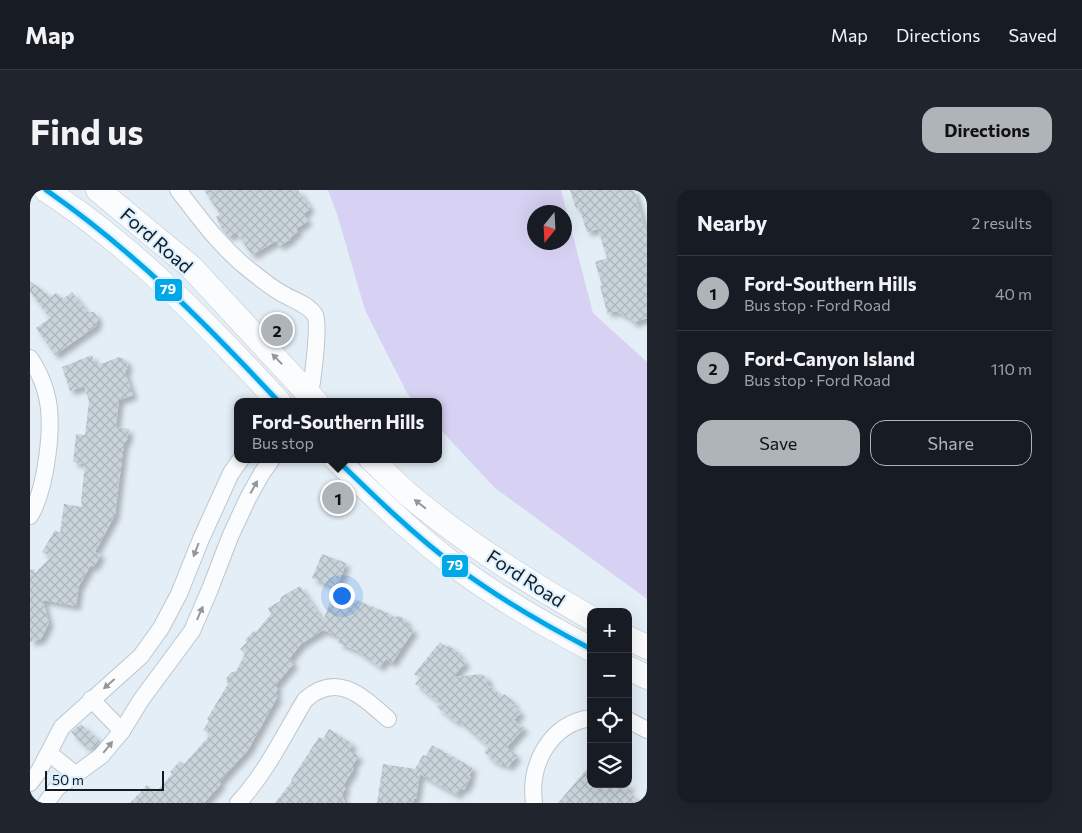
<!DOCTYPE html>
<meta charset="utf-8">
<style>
body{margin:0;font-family:Commissioner,sans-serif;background:#20242c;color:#f1f3f6}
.controls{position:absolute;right:15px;bottom:15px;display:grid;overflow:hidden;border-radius:10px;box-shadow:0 5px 20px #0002}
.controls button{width:45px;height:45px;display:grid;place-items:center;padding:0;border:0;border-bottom:1px solid #363941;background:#171b24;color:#f1f3f6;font:25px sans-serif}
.compass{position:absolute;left:497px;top:15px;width:45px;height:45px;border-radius:50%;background:#171b24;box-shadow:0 5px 20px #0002;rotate:198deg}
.scale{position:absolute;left:15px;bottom:12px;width:119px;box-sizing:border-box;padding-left:5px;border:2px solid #141c23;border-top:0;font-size:14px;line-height:18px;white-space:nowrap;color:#141c23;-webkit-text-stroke:4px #dceffe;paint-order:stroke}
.you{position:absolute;left:311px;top:405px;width:18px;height:18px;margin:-12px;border:4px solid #fff;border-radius:50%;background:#1a73e8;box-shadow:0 0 0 8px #1a73e833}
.badge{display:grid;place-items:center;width:32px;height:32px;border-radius:50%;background:#aeb4b8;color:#111;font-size:16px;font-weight:700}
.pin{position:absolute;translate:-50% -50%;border:2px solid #fff;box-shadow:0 1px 5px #0006}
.popup{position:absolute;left:204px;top:208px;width:208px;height:65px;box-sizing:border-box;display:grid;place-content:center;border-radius:10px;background:#171b24;filter:drop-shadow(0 1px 4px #0005);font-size:16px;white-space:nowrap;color:#9ea1a6}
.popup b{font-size:19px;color:#f1f3f6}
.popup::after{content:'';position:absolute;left:50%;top:100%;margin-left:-10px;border:10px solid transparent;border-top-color:#171b24}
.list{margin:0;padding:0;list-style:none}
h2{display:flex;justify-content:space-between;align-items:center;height:65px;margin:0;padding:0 20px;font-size:21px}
h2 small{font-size:16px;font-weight:400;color:#9ea1a6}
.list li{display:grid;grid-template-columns:32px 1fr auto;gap:15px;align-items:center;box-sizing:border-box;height:75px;padding:0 20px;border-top:1px solid #363941}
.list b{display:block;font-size:19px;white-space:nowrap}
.list p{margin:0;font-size:16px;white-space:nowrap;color:#9ea1a6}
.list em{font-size:16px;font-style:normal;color:#9ea1a6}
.actions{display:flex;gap:10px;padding:15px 20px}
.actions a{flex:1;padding:11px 0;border:1px solid #aeb4b8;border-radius:15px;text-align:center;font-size:18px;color:#aeb4b8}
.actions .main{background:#aeb4b8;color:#111}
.icon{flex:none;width:28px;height:28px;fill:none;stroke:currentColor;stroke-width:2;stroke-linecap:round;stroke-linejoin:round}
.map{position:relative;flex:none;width:617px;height:613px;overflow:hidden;border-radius:15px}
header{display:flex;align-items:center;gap:30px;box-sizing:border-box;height:70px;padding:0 25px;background:#171b24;border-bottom:1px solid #363941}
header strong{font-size:24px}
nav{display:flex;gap:28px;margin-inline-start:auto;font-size:18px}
.intro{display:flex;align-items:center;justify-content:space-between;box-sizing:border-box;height:120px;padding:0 30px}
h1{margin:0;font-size:35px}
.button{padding:12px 22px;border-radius:15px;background:#aeb4b8;color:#111;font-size:18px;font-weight:700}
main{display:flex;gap:30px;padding:0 30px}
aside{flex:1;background:#171b24;border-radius:15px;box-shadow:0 5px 20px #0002}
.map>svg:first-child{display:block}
</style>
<header>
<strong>Map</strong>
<nav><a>Map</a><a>Directions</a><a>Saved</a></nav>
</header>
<div class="intro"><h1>Find us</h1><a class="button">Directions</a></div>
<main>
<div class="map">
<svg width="617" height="613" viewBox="0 0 617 613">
<defs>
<pattern id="building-cross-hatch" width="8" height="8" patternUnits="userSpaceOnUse" patternTransform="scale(1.25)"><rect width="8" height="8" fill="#c9d4da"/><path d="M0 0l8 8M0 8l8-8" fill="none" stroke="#acb5bb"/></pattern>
<filter id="shadow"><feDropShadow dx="4.5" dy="4.5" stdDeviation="2.5" flood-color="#0004"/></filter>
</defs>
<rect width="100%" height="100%" fill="#e4eef6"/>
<!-- grass -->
<path fill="#d7d2f3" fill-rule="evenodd" d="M298,0H531L563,123L617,172V409L465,298L408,237V212H384L377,203L335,120L307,24ZM534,22V52H504V22Z"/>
<!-- building -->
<g fill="url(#building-cross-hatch)" filter="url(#shadow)">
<polygon points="174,0 268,0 280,17 278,18 279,20 273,24 278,31 266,39 268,42 261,47 261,49 249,56 246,51 222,65 206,42 199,47 193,41 186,27 190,24"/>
<polygon points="540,0 604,0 617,45 617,128 602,133 601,129 586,121 578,123 577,122 570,96 572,95 565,72 577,68 568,39 557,42 549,17 546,18"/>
<polygon points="0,91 21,107 26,103 28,105 29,104 33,109 42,102 57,122 64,122 68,128 66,136 25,165 6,138 20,128 0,102"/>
<polygon points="62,165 66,176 89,167 96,170 98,177 95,182 103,205 89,210 86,237 99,239 97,250 94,253 85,325 65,362 71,364 64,377 61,375 49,396 46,416 13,410 19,433 11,449 0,452 0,380 4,379 5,383 21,367 12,362 25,340 30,343 34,314 52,317 51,311 55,274 43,272 46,244 55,245 59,211 54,196 40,201 32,177"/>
<polygon points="292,364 316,373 307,398 282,388"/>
<polygon points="270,396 293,431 304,401 358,423 364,427 370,426 377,431 377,436 384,440 362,473 356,469 350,477 326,460 308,453 311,447 293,440 271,454 259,469 264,473 245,496 248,498 245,504 248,506 218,560 189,592 191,594 174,613 100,613 117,595 125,603 142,584 140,582 150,571 154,574 181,544 173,540 179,531 177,529 198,494 196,489 200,483 206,481 215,464 210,459 217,452 215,450 224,441 226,442 241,424 238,418 250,411 251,407"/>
<polygon points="410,452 417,457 419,455 430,464 428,466 436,472 423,487 452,484 458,489 458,495 472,506 474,504 485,513 483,516 491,522 484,530 494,538 477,557 487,566 478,577 473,572 471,575 466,571 465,572 454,562 459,557 428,530 426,532 407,517 410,513 385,494 390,488 384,484"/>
<polygon points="51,534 70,551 62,560 56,555 56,557 41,542"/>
<polygon points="299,539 323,554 319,560 329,566 322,576 324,578 313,596 316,598 312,604 315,613 245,613 262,591 261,590 289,547 293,549"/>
<polygon points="402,555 443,578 439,586 441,587 434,600 431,598 427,605 390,584 386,609 384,609 383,613 347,613 353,574 385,579 393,565 396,566"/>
<polygon points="561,574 561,594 601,594 596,600 612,613 528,613"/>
</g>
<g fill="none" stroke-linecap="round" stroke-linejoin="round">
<defs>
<g id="street">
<path d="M148,0C171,30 192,59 222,82C232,90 242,98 253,104C263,110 278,114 285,125C290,135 282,199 278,212"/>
<path d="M0,168C7,179 13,190 16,203C25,233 16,299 0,326"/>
<polyline points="61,509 92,541"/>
<polyline points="598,530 617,540"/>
<polyline points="19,563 46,585"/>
<polyline points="0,593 9,581 32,537 111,466 131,438 149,404 171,349 201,283 211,269"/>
<polyline points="16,613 27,598 71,566 92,541 111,510 162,441 180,399 200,347 218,308 232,283 242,269"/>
<path d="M208,613C236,583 254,545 275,510C307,481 332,506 358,529"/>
<path d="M504,613C499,575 519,534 561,528"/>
</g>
<g id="secondary">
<path d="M16,0C104,57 178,135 249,212"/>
<polyline points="68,0 161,77 286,212"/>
<path d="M306,269C345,307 384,345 428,378C470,409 515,435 561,459"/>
<path d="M341,269C354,281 367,295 380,306C436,353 498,392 561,428"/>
<polyline points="598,448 617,457"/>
<polyline points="598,478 617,487"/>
</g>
</defs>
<!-- street casing -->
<use href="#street" stroke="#bec6ce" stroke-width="18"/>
<!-- secondary casing -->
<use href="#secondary" stroke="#bec6ce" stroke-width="25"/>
<!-- street -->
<use href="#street" stroke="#fbfcfe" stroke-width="16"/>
<!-- secondary -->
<use href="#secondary" stroke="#fbfcfe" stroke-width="24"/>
<defs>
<g id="bus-1">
<path d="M16,0C104,61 176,134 249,212"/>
<path d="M306,269C345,307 384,345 428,378C470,409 515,435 561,459"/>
</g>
</defs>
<!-- bus-1 casing -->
<use href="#bus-1" stroke="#dceffe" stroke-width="9"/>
<!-- bus-1 -->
<use href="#bus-1" stroke="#01a8e8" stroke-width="5"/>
</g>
<!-- one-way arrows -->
<defs><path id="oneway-solid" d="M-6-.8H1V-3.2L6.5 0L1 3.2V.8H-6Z" transform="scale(1.25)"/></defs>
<g fill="#93979b">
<use href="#oneway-solid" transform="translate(247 169) rotate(-134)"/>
<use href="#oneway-solid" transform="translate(224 297) rotate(-61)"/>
<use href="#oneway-solid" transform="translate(390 314) rotate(-142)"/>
<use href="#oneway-solid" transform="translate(166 360) rotate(111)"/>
<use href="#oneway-solid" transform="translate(170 423) rotate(-66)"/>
<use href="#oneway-solid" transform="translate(79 494) rotate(139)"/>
<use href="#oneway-solid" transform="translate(78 557) rotate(-51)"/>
</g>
<g text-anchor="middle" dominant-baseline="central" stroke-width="4" stroke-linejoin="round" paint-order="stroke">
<!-- street labels -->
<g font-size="19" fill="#141c23" stroke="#dceffe">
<text transform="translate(127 50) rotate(41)">Ford Road</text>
<text transform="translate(496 388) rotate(33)">Ford Road</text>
</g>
</g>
<g stroke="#dceffe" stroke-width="2">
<rect x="124" y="88" width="29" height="24" rx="5" fill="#01a8e8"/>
<rect x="411" y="364" width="28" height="24" rx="5" fill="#01a8e8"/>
</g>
<g font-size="14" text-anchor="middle" font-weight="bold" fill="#fff">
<text x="138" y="104">79</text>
<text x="425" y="380">79</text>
</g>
</svg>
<div class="controls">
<button>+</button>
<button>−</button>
<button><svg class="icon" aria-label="locate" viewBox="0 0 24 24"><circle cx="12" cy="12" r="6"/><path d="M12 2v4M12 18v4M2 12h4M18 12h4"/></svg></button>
<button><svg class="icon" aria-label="layers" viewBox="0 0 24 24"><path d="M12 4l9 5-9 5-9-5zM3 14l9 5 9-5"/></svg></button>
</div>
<svg class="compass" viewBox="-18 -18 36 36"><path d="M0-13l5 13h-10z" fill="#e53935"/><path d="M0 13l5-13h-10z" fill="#9ea1a6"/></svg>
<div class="scale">50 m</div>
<div class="you"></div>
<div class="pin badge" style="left:308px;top:308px">1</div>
<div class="popup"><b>Ford-Southern Hills</b>Bus stop</div>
<div class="pin badge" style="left:247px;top:140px">2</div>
</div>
<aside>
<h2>Nearby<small>2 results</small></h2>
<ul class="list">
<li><span class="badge">1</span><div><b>Ford-Southern Hills</b><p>Bus stop · Ford Road</p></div><em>40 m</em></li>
<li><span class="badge">2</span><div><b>Ford-Canyon Island</b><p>Bus stop · Ford Road</p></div><em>110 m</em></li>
</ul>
<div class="actions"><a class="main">Save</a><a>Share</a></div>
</aside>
</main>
